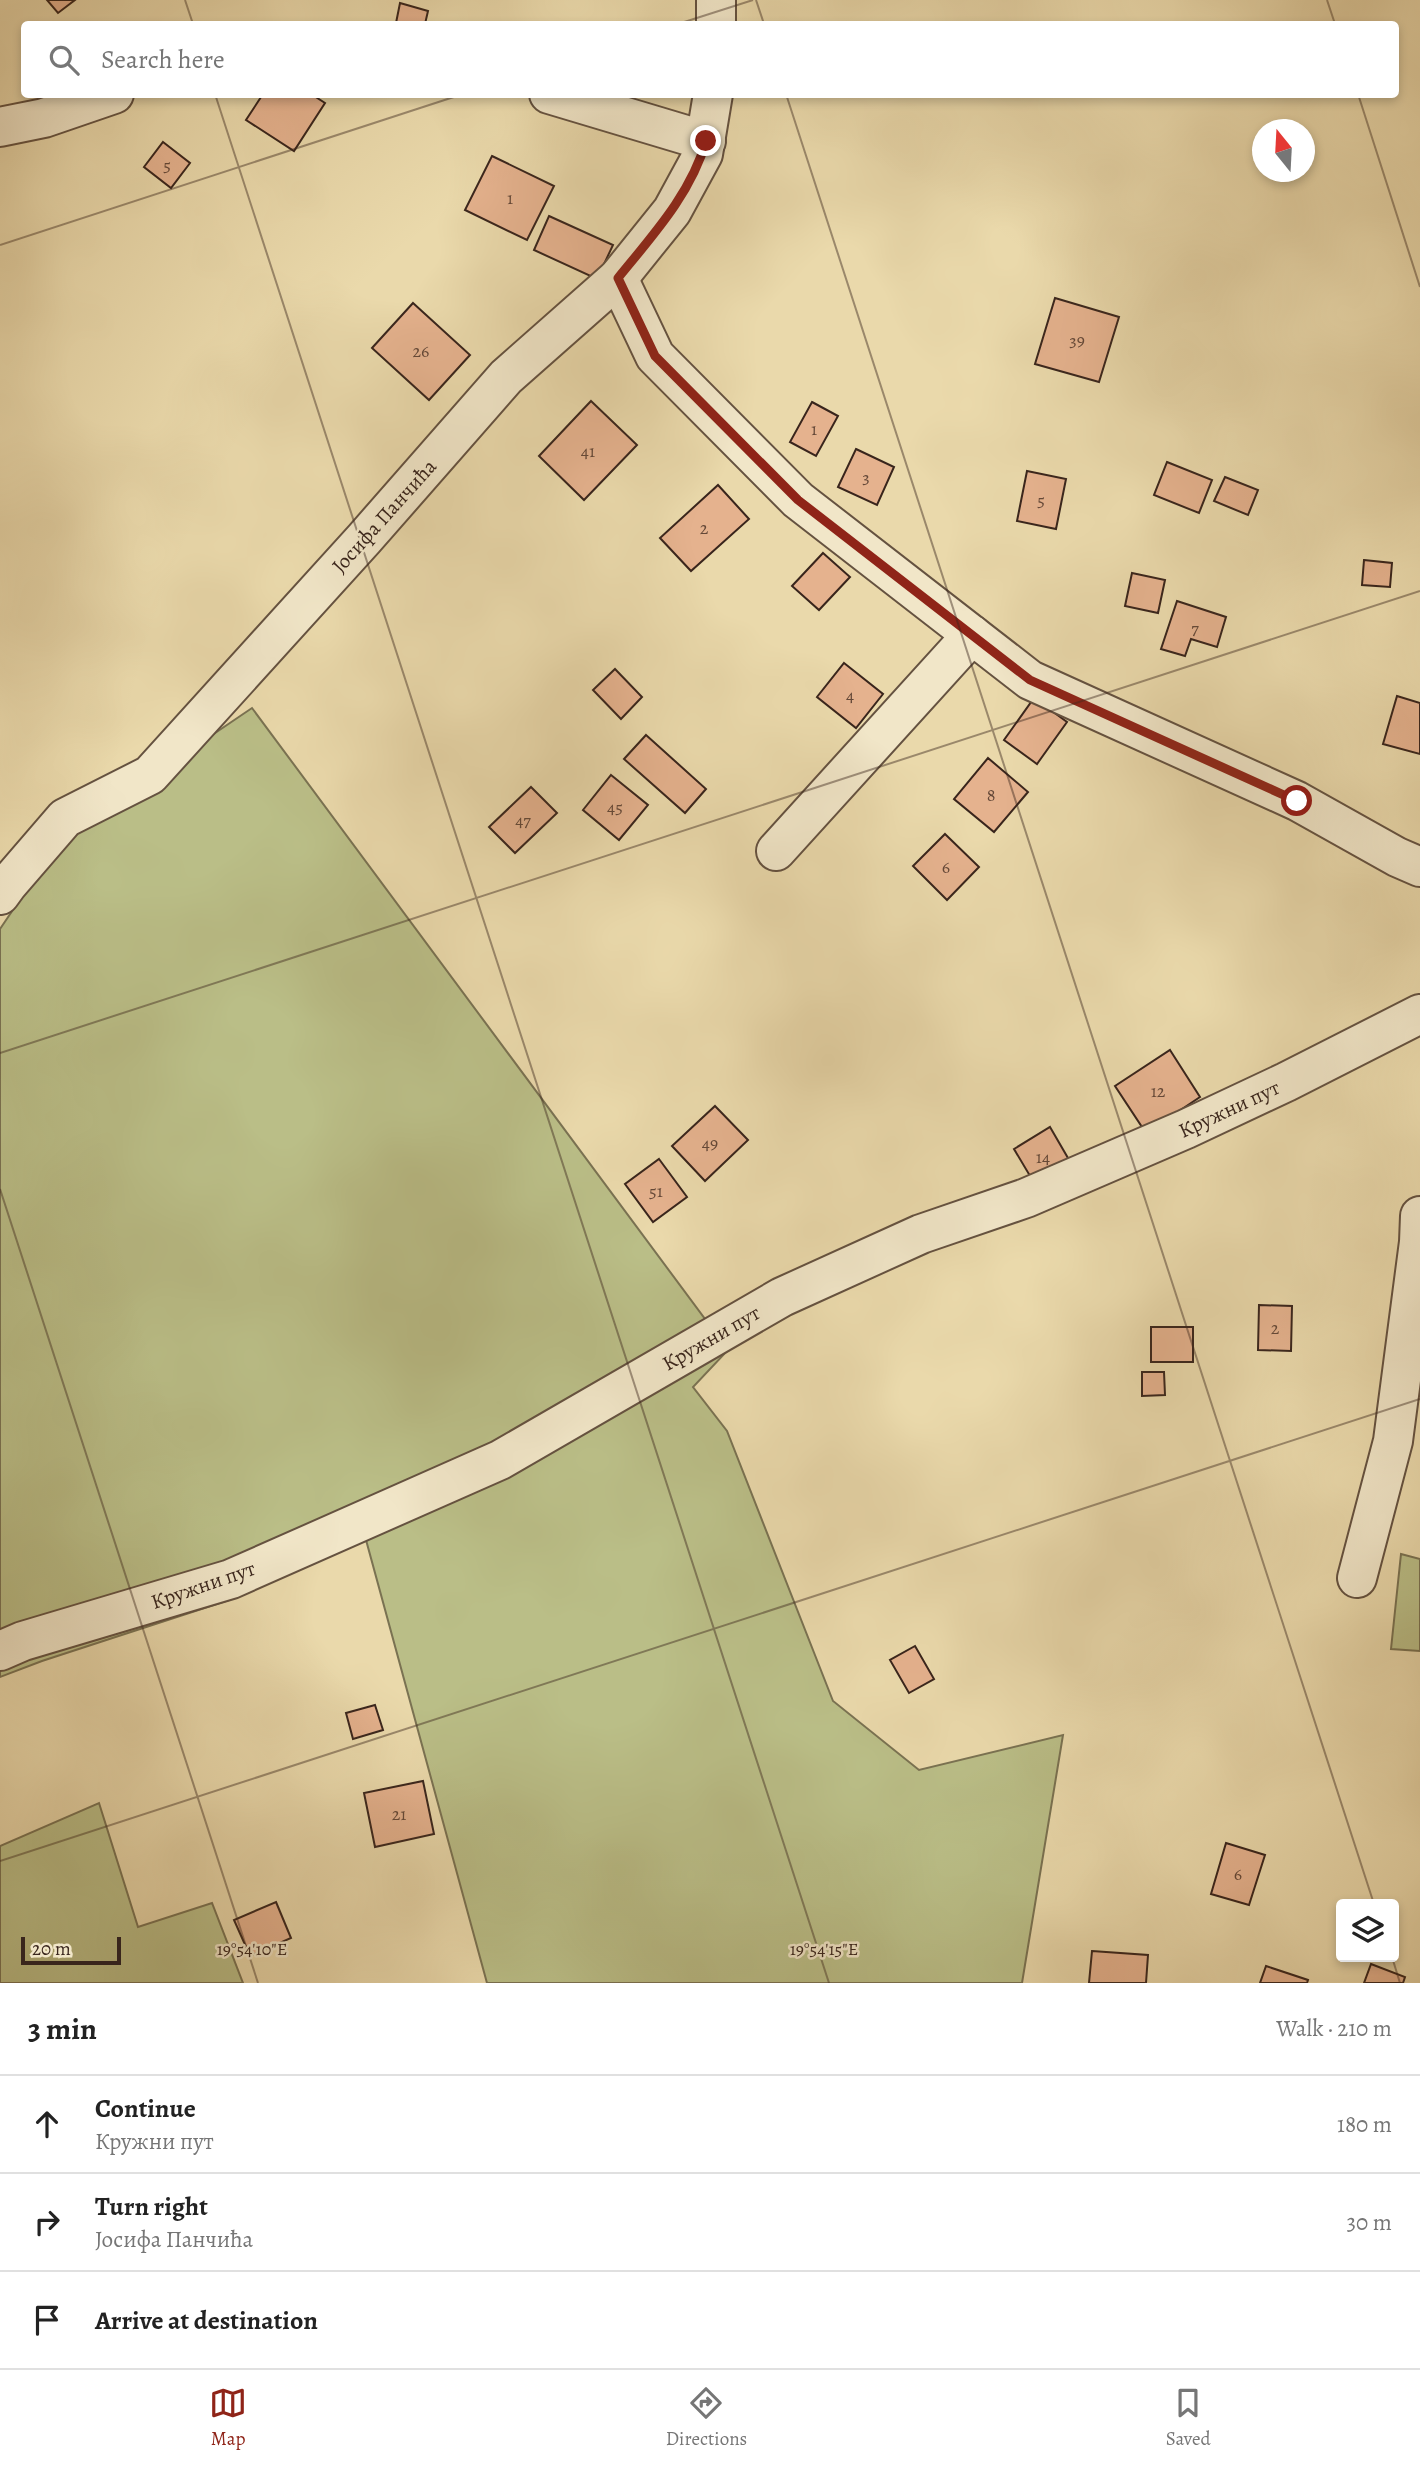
<!DOCTYPE html>
<meta charset="utf-8">
<style>
body{margin:0;font-family:Alegreya,serif;background:#f2f2f2;color:#222}
.controls{position:absolute;right:21px;bottom:21px;display:grid;overflow:hidden;border-radius:7px;box-shadow:0 4px 10px #0003}
.controls button{width:63px;height:63px;display:grid;place-items:center;padding:0;border:0;border-bottom:2px solid #e0e0e0;background:#fff;color:#222;font:35px sans-serif}
.compass{position:absolute;left:1252px;top:119px;width:63px;height:63px;border-radius:50%;background:#fff;box-shadow:0 4px 10px #0003;rotate:342deg}
.scale{position:absolute;left:21px;bottom:18px;width:100px;box-sizing:border-box;padding-left:7px;border:4px solid #39251c;border-top:0;font-size:19px;line-height:24px;white-space:nowrap;color:#39251c;-webkit-text-stroke:5px #f1e6c8;paint-order:stroke}
.stop{position:absolute;width:21px;height:21px;margin:-16px;border:5px solid #8f2418;border-radius:50%;background:#fff}
.stop.end{background:#8f2418;border-color:#fff;box-shadow:0 2px 7px #0008}
.list{margin:0;padding:0;list-style:none}
h2{display:flex;justify-content:space-between;align-items:center;height:91px;margin:0;padding:0 28px;font-size:30px}
h2 small{font-size:23px;font-weight:400;color:#767676}
.list li{display:grid;grid-template-columns:46px 1fr auto;gap:21px;align-items:center;box-sizing:border-box;height:98px;padding:0 28px;border-top:2px solid #e0e0e0}
.list b{display:block;font-size:26px;white-space:nowrap}
.list p{margin:0;font-size:23px;white-space:nowrap;color:#767676}
.list em{font-size:23px;font-style:normal;color:#767676}
.icon{flex:none;width:38px;height:38px;fill:none;stroke:currentColor;stroke-width:2;stroke-linecap:round;stroke-linejoin:round}
.map{position:relative;flex:none;width:1420px;height:1983px;overflow:hidden}
.search{position:absolute;background:#fff;box-shadow:0 4px 10px #0003;left:21px;right:21px;top:21px;height:77px;display:flex;align-items:center;gap:18px;box-sizing:border-box;padding:0 24px;border-radius:7px;color:#767676;font-size:26px}
.sheet{height:385px;background:#fff}
nav{display:flex;justify-content:space-around;align-items:center;box-sizing:border-box;height:98px;border-top:2px solid #e0e0e0;background:#fff;font-size:19px;color:#767676}
nav a{display:grid;justify-items:center;gap:4px}
nav .on{color:#8f2418}
.map>svg:first-child{display:block}
</style>
<div class="map">
<svg width="1420" height="1983" viewBox="0 0 1420 1983">
<rect width="100%" height="100%" fill="#ead9ab"/>
<filter id="stains"><feTurbulence type="fractalNoise" baseFrequency=".00286" numOctaves="4"/><feColorMatrix values="0 0 0 0 .2 0 0 0 0 .09 0 0 0 0 .02 0 0 0 .5 -.17"/></filter>
<radialGradient id="worn" r=".72"><stop offset=".6" stop-color="#630" stop-opacity="0"/><stop offset="1" stop-color="#630" stop-opacity=".3"/></radialGradient>
<!-- green -->
<g fill="#babe87" stroke="#7a7252" stroke-width="2">
<polygon points="252,708 728,1350 693,1387 727,1431 833,1701 919,1770 1063,1735 1022,1983 487,1983 366,1540 229,1600 42,1661 0,1677 0,929 63,836"/>
<polygon points="1401,1554 1420,1559 1420,1651 1391,1649"/>
<polygon points="99,1803 138,1927 212,1903 243,1983 0,1983 0,1846"/>
</g>
<!-- building -->
<g fill="#e5b28e" stroke="#39251c" stroke-width="2">
<polygon points="47,0 75,0 58,13"/>
<polygon points="400,3 428,11 425,24 396,23"/>
<polygon points="263,94 311,94 325,103 294,151 246,120"/>
<polygon points="163,142 190,163 171,188 144,167"/>
<polygon points="492,156 554,186 527,240 465,210"/>
<polygon points="549,216 613,245 597,279 534,250"/>
<polygon points="1055,298 1119,317 1099,382 1035,364"/>
<polygon points="413,303 470,355 429,400 372,348"/>
<polygon points="591,401 637,445 584,500 539,456"/>
<polygon points="812,402 838,416 816,456 790,442"/>
<polygon points="856,449 894,467 877,505 838,487"/>
<polygon points="1167,462 1212,480 1199,513 1154,495"/>
<polygon points="1027,471 1066,479 1056,529 1017,521"/>
<polygon points="1225,477 1258,490 1248,515 1214,501"/>
<polygon points="718,485 749,519 691,571 660,538"/>
<polygon points="823,553 850,577 819,610 792,586"/>
<polygon points="1364,560 1392,563 1390,587 1362,585"/>
<polygon points="1132,573 1165,580 1158,613 1125,606"/>
<polygon points="1177,601 1226,617 1217,647 1191,639 1185,656 1161,649"/>
<polygon points="844,663 883,694 856,728 817,697"/>
<polygon points="615,669 642,697 621,719 593,690"/>
<polygon points="1397,696 1420,703 1420,754 1383,744"/>
<polygon points="1034,698 1067,722 1037,764 1004,740"/>
<polygon points="646,735 706,789 685,813 624,759"/>
<polygon points="988,758 1028,792 994,832 954,799"/>
<polygon points="611,775 648,805 619,840 583,810"/>
<polygon points="531,787 557,813 515,853 489,827"/>
<polygon points="945,834 979,867 947,900 913,866"/>
<polygon points="1170,1050 1200,1097 1146,1133 1115,1086"/>
<polygon points="715,1106 748,1140 705,1181 672,1146"/>
<polygon points="1050,1127 1072,1165 1036,1186 1014,1149"/>
<polygon points="659,1159 687,1197 653,1222 625,1184"/>
<polygon points="1259,1305 1292,1306 1291,1351 1258,1350"/>
<rect x="1151" y="1327" width="42" height="35"/>
<polygon points="1142,1372 1164,1372 1165,1395 1142,1396"/>
<polygon points="915,1646 934,1679 909,1693 890,1660"/>
<polygon points="375,1705 383,1730 353,1739 346,1713"/>
<polygon points="423,1781 434,1834 375,1847 364,1793"/>
<polygon points="1226,1843 1265,1855 1249,1905 1211,1894"/>
<polygon points="276,1902 291,1938 250,1956 234,1920"/>
<polygon points="1092,1951 1148,1955 1146,1983 1089,1983"/>
<polygon points="1371,1964 1405,1977 1403,1983 1364,1983"/>
<polygon points="1266,1966 1308,1980 1307,1983 1260,1983"/>
</g>
<g fill="none" stroke-linecap="round" stroke-linejoin="round">
<defs>
<g id="minor">
<polyline points="716,0 716,24"/>
<polyline points="549,94 706,141"/>
<polyline points="0,127 44,118 114,94"/>
<polyline points="618,278 655,356 798,500 1030,680 1297,801 1397,857 1420,867"/>
<polyline points="776,851 972,635"/>
<polyline points="0,895 8,884 65,818 150,775 364,539 506,377 618,278 672,211 703,154 713,94"/>
<polyline points="1357,1578 1393,1441 1419,1242 1420,1216"/>
<polyline points="0,1651 23,1641 231,1579 500,1460 782,1297 921,1234 1026,1198 1186,1129 1286,1082 1420,1014"/>
</g>
</defs>
<!-- minor casing -->
<use href="#minor" stroke="#655240" stroke-width="42"/>
<!-- minor -->
<use href="#minor" stroke="#f1e6c8" stroke-width="38"/>
</g>
<g fill="none" stroke-linecap="round" stroke-linejoin="round">
<!-- route -->
<path stroke="#8f2418" stroke-width="9" d="M706,141C691,194 652,236 618,278L655,356L798,500L1030,680L1297,801"/>
</g>
<!-- ticks -->
<path fill="none" stroke="#39251c" stroke-width="2" stroke-opacity="0.45" d="M185,0L193,24M756,0L764,24M1327,0L1335,24M678,24L753,0M215,94L829,1983M786,94L1374,1904M1358,94L1420,287M0,245L463,94M0,1053L1420,591M0,1189L258,1983M0,1861L1420,1399M1392,1957L1400,1983"/>
<g text-anchor="middle" dominant-baseline="central" stroke-width="5" stroke-linejoin="round" paint-order="stroke">
<!-- number labels -->
<g font-size="18" fill="#644838">
<text x="167" y="165">5</text>
<text x="510" y="198">1</text>
<text x="1077" y="340">39</text>
<text x="421" y="351">26</text>
<text x="814" y="429">1</text>
<text x="588" y="451">41</text>
<text x="866" y="477">3</text>
<text x="1041" y="500">5</text>
<text x="704" y="528">2</text>
<text x="1195" y="628">7</text>
<text x="850" y="695">4</text>
<text x="991" y="795">8</text>
<text x="615" y="807">45</text>
<text x="523" y="820">47</text>
<text x="946" y="867">6</text>
<text x="1158" y="1091">12</text>
<text x="710" y="1143">49</text>
<text x="1043" y="1157">14</text>
<text x="656" y="1191">51</text>
<text x="1275" y="1328">2</text>
<text x="399" y="1814">21</text>
<text x="1238" y="1874">6</text>
</g>
<!-- street labels -->
<g font-size="21" fill="#39251c" stroke="#f1e6c8">
<text transform="translate(384 516) rotate(-48)">Јосифа Панчића</text>
<text transform="translate(1229 1109) rotate(-25)">Кружни пут</text>
<text transform="translate(711 1338) rotate(-30)">Кружни пут</text>
<text transform="translate(203 1585) rotate(-19)">Кружни пут</text>
</g>
</g>
<g font-size="18" text-anchor="middle" fill="#39251c" stroke="#f1e6c8" stroke-width="5" stroke-linejoin="round" paint-order="stroke">
<text x="252" y="1955">19°54'10"E</text>
<text x="824" y="1955">19°54'15"E</text>
</g>
<rect width="100%" height="100%" filter="url(#stains)"/>
<rect width="100%" height="100%" fill="url(#worn)"/>
</svg>
<div class="controls">
<button><svg class="icon" aria-label="layers" viewBox="0 0 24 24"><path d="M12 4l9 5-9 5-9-5zM3 14l9 5 9-5"/></svg></button>
</div>
<svg class="compass" viewBox="-18 -18 36 36"><path d="M0-13l5 13h-10z" fill="#e53935"/><path d="M0 13l5-13h-10z" fill="#767676"/></svg>
<div class="scale">20 m</div>
<div class="stop" style="left:1297px;top:801px"></div>
<div class="stop end" style="left:706px;top:141px"></div>
<div class="search"><svg class="icon" aria-label="search" viewBox="0 0 24 24"><circle cx="10" cy="10" r="6"/><path d="M15 15l6 6"/></svg>Search here</div>
</div>
<section class="sheet">
<h2>3 min<small>Walk · 210 m</small></h2>
<ul class="list">
<li><svg class="icon" aria-label="ahead" viewBox="0 0 24 24"><path d="M12 20V5M6 11l6-6 6 6"/></svg><div><b>Continue</b><p>Кружни пут</p></div><em>180 m</em></li>
<li><svg class="icon" aria-label="right" viewBox="0 0 24 24"><path d="M7 20v-9h11M14 6l5 5-5 5"/></svg><div><b>Turn right</b><p>Јосифа Панчића</p></div><em>30 m</em></li>
<li><svg class="icon" aria-label="arrive" viewBox="0 0 24 24"><path d="M6 21V4h12l-3 4 3 4H6"/></svg><div><b>Arrive at destination</b></div></li>
</ul>
</section>
<nav>
<a class="on"><svg class="icon" aria-label="map" viewBox="0 0 24 24"><path d="M3 6l6-2 6 2 6-2v14l-6 2-6-2-6 2zM9 4v14M15 6v14"/></svg>Map</a>
<a><svg class="icon" aria-label="directions" viewBox="0 0 24 24"><path d="M12 3l9 9-9 9-9-9zM9 14v-3h6M13 9l2 2-2 2"/></svg>Directions</a>
<a><svg class="icon" aria-label="saved" viewBox="0 0 24 24"><path d="M7 4h10v16l-5-4-5 4z"/></svg>Saved</a>
</nav>
